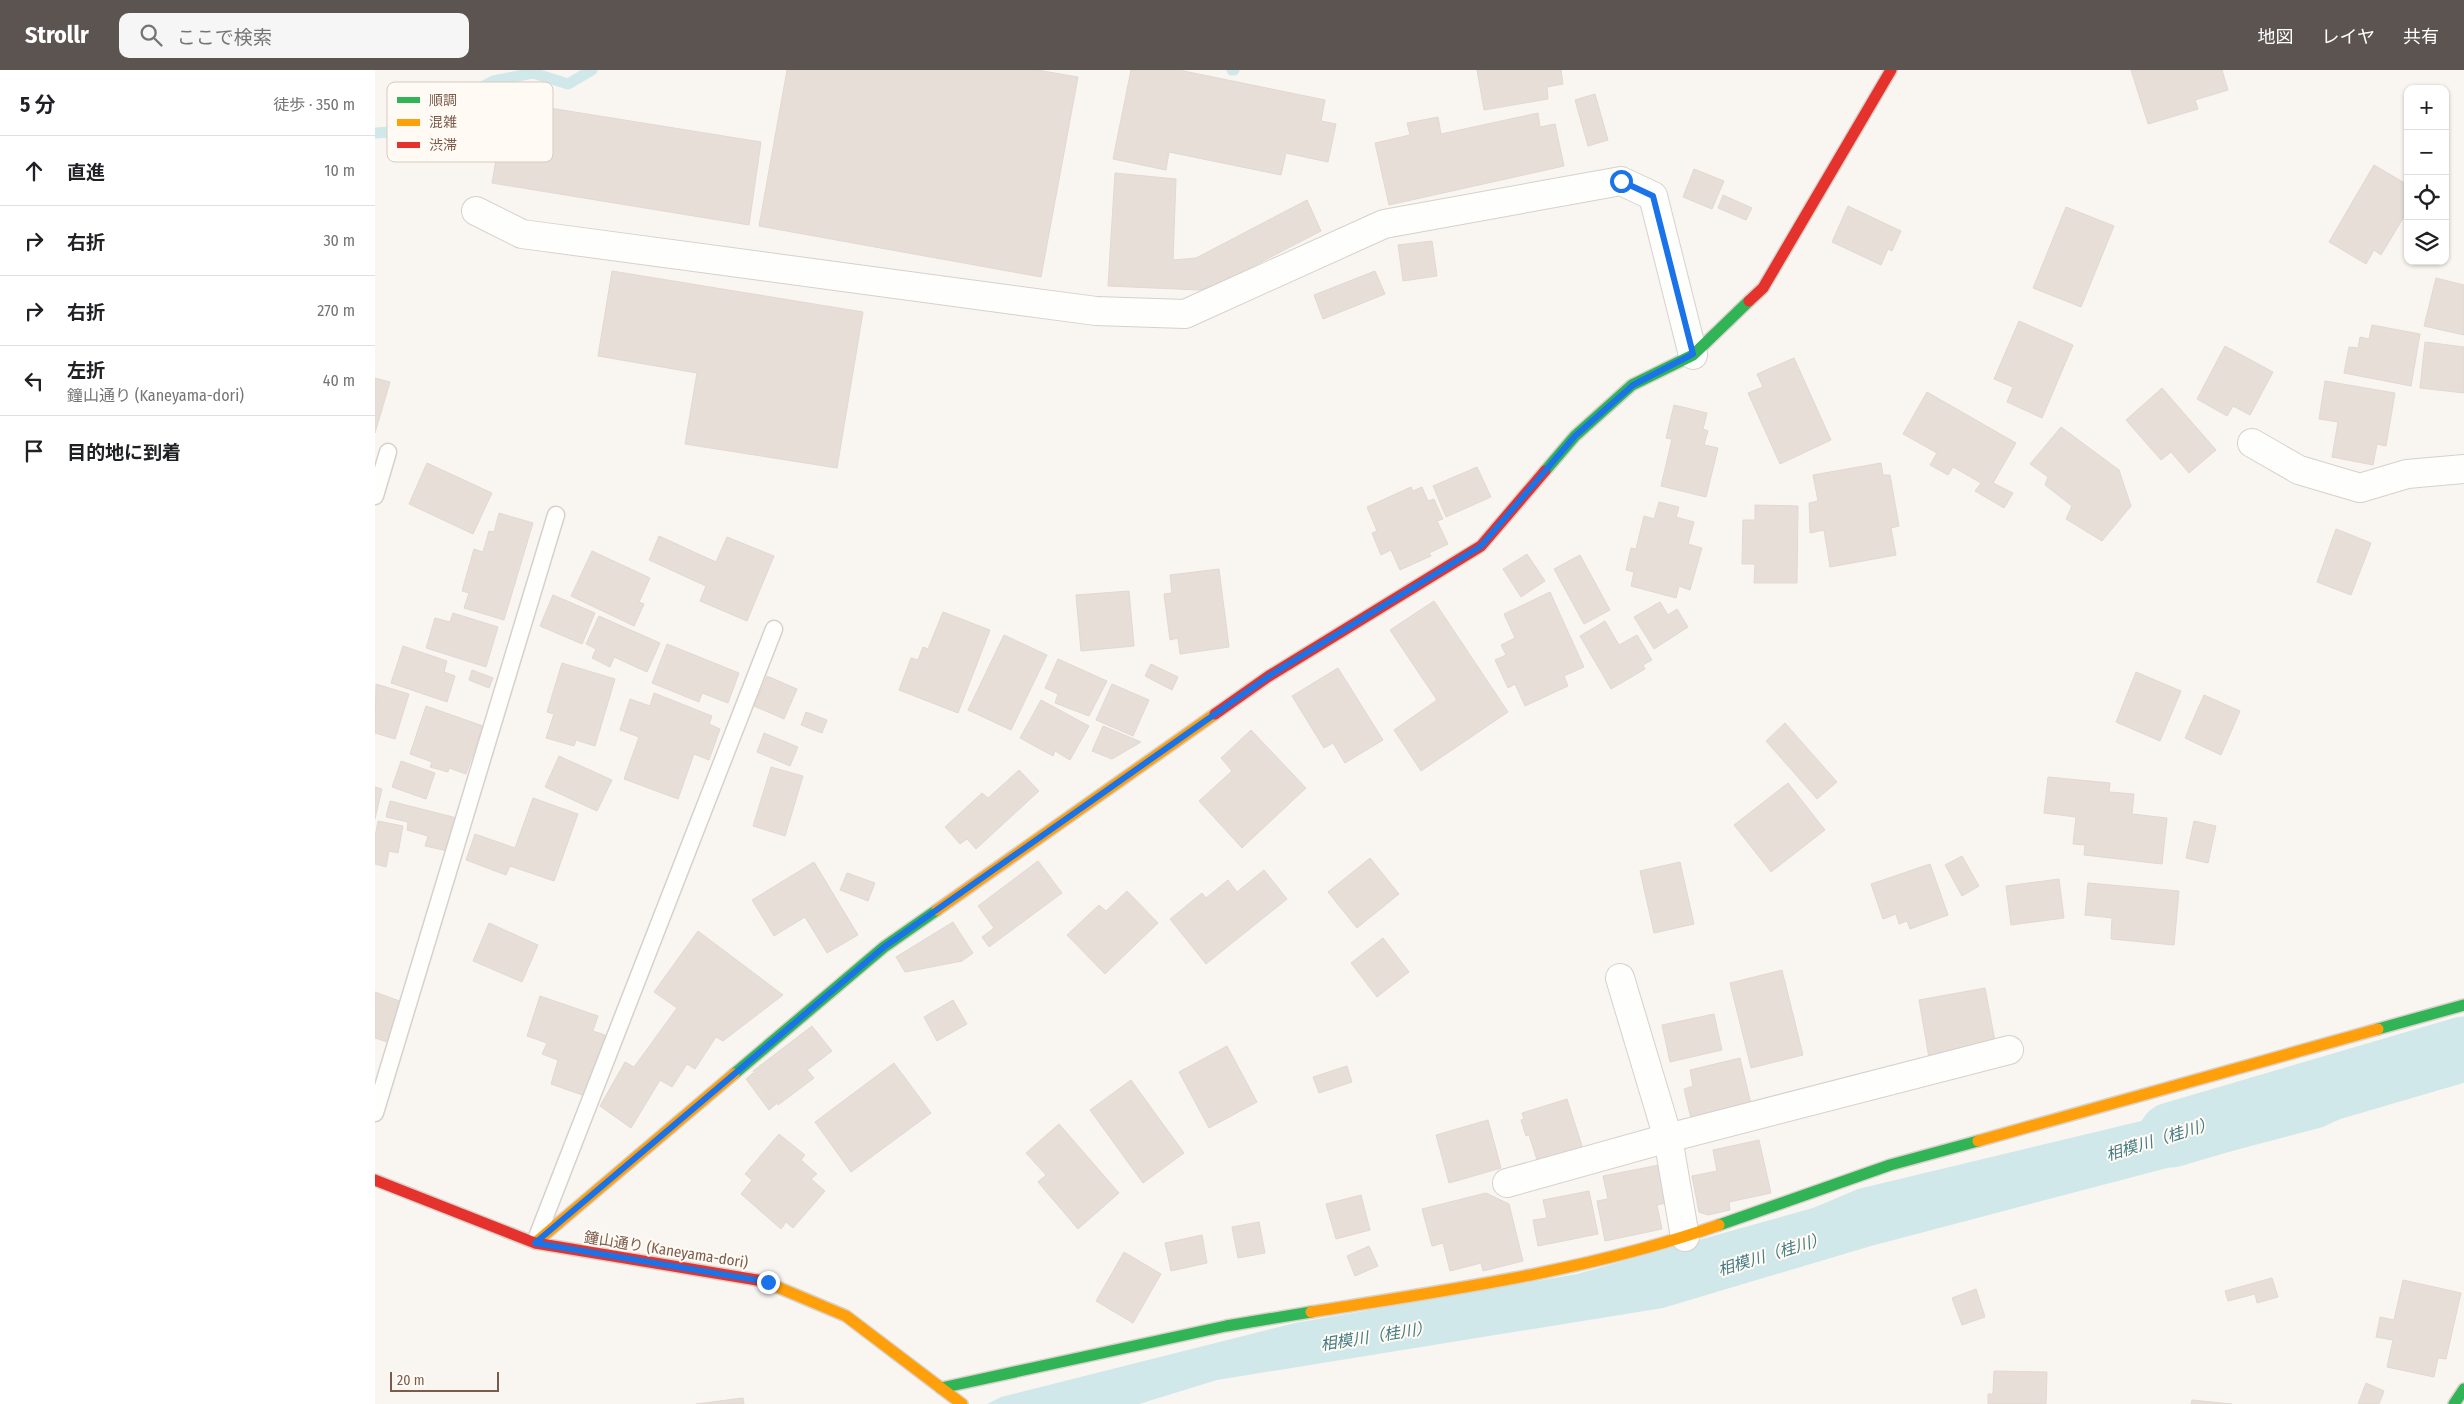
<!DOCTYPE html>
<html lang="ja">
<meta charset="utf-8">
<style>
body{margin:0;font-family:"Fira Sans Condensed","Noto Sans JP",sans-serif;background:#f6f6f6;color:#202124}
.controls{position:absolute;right:15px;top:15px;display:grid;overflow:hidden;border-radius:10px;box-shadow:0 1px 4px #0004}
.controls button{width:45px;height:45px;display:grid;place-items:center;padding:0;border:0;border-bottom:1px solid #e0e0e0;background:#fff;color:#202124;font:25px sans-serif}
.scale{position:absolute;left:15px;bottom:12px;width:109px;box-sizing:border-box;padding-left:5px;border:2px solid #7a5c4d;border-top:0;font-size:14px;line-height:18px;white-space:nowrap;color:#7a5c4d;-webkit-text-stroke:4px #fffaf3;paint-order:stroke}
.stop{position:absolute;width:15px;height:15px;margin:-11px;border:4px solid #1a73e8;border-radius:50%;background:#fff}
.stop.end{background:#1a73e8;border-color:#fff;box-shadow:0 1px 5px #0008}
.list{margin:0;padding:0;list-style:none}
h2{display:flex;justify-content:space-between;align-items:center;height:65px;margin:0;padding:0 20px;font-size:21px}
h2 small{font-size:16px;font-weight:400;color:#757577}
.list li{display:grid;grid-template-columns:32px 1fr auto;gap:15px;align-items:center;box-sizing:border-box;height:70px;padding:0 20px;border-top:1px solid #e0e0e0}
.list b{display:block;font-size:19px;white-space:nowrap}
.list p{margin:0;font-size:16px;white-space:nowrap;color:#757577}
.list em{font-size:16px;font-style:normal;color:#757577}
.icon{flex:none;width:28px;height:28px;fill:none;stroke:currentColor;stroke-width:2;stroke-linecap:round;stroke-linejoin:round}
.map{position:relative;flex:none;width:2089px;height:1334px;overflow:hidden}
header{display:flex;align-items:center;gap:30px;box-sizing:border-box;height:70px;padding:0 25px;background:#5c5450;color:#fff}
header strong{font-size:24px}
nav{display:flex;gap:28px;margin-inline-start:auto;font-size:18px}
.search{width:350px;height:45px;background:#f6f6f6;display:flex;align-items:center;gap:12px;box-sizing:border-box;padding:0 18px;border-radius:10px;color:#757577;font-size:19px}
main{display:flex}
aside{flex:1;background:#fff}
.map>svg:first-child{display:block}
</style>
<header>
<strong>Strollr</strong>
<div class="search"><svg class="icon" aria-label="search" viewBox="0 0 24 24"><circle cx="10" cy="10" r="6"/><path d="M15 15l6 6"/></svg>ここで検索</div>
<nav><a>地図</a><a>レイヤ</a><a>共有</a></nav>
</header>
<main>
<aside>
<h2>5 分<small>徒歩 · 350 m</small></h2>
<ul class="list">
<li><svg class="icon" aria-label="ahead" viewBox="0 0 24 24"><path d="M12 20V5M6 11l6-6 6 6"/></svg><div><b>直進</b></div><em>10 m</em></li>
<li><svg class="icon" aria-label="right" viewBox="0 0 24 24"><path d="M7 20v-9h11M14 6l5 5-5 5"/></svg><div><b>右折</b></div><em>30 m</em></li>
<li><svg class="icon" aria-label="right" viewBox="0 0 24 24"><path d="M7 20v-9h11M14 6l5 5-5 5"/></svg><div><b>右折</b></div><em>270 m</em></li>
<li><svg class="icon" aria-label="left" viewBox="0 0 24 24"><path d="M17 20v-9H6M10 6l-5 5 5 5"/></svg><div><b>左折</b><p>鐘山通り (Kaneyama-dori)</p></div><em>40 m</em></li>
<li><svg class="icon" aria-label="arrive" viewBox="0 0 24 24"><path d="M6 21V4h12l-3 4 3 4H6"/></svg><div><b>目的地に到着</b></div></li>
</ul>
</aside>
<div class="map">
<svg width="2089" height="1334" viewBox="0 0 2089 1334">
<rect width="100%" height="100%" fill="#f9f5f0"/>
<!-- water -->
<polygon fill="#d0e8ea" points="2089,955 2089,1006 2003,1031 1948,1057 1496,1176 1288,1238 842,1310 764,1334 612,1334 626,1327 920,1253 1202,1204 1438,1138 1483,1119 1862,1028 1886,1041 1928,1032 1927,1014 1936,1012 1948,996"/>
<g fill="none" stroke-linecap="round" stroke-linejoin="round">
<!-- stream -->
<g stroke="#d0e8ea" stroke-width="11">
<polyline points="857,0 859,0"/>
<polyline points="0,63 32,61 79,32 118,11 158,3 193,14 217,0"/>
</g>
<!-- river -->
<polyline stroke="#d0e8ea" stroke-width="65" points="1796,1065 2089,979"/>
</g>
<!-- building -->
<g fill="#e6ded7" stroke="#e2d8d2">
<polygon points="412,0 662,0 703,7 666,207 384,156"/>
<polygon points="756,0 804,0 950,30 946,51 961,54 953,92 911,83 906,105 794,82 791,100 738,89"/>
<polygon points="1102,0 1186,0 1188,14 1172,17 1173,29 1109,40"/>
<polygon points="1756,0 1847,0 1853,20 1820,30 1823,39 1773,54"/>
<polygon points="1220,24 1233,70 1213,76 1200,30"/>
<polygon points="131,31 386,72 374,155 117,113"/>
<polygon points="1163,43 1165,57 1180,54 1189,96 1014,135 1000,73 1035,65 1032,53 1063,47 1066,64"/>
<polygon points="1999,95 2033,115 2033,140 2006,185 1999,180 1991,194 1954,172"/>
<polygon points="1319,99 1349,111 1337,139 1308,127"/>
<polygon points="740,103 801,109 798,190 821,188 932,130 946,161 840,216 825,220 733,216"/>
<polygon points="1348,125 1377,138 1371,150 1343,138"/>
<polygon points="1473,136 1526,161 1517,181 1513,179 1506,195 1457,172"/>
<polygon points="1691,137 1739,156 1706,237 1658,218"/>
<polygon points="1057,171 1062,206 1028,211 1023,175"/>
<polygon points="237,201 488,242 462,398 310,374 322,303 223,286"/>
<polygon points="1000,201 1010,224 948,249 939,225"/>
<polygon points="2061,208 2089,215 2089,265 2049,256"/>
<polygon points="1644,251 1698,275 1667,348 1632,332 1638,317 1619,309"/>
<polygon points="1997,255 2045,264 2036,316 1969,303 1974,277 1983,278 1985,267 1994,269"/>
<polygon points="2050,272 2089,277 2089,323 2045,318"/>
<polygon points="1850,276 1898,302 1875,345 1858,336 1852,346 1822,329"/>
<polygon points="1419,288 1456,370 1405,394 1373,323 1388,317 1382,304"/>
<polygon points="0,308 15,312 0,363"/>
<polygon points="1950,311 2020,323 2011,376 2002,374 1998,395 1957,387 1963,352 1944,349"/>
<polygon points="1787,318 1841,380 1814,403 1796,382 1786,390 1751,350"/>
<polygon points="1552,322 1641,373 1618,413 1638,423 1629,438 1600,421 1606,413 1578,397 1573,405 1555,395 1562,383 1528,364"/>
<polygon points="1299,335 1332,343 1328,359 1333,361 1329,375 1343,378 1331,427 1286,416 1297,369 1291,368"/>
<polygon points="1686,357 1744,400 1756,436 1727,471 1691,449 1697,436 1670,415 1673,407 1655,394"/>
<polygon points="52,393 117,423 98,464 34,434"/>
<polygon points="1506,393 1508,405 1515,405 1524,456 1516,458 1521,485 1455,497 1449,460 1435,463 1434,433 1443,431 1438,405"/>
<polygon points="1102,397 1116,427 1071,447 1058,416"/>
<polygon points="1036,417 1038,421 1047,417 1053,431 1059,429 1068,449 1062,451 1073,474 1054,483 1056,486 1025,500 1016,480 1006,485 997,463 1002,461 992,437"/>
<polygon points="1284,432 1304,437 1301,447 1319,452 1313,474 1327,478 1315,520 1304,516 1301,528 1256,516 1259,502 1251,500 1256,478 1261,479 1269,446 1279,449"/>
<polygon points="1380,435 1423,436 1422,513 1379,513 1380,494 1367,494 1368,450 1380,450"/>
<polygon points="124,443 158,453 129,550 89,538 94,523 87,521 99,479 108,482 114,461 119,462"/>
<polygon points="1961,459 1996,473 1976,525 1942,512"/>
<polygon points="284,466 341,492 352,467 399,486 372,551 325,531 331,516 274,490"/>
<polygon points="217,481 275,508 264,532 269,534 259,556 196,526"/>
<polygon points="1152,484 1170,511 1146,527 1128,499"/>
<polygon points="1205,485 1235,540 1209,554 1179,499"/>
<polygon points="844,499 854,577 805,584 803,568 795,570 789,524 797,523 795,505"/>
<polygon points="754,521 759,576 706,581 701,525"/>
<polygon points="1175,522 1209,597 1189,606 1193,616 1150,636 1140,614 1133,618 1120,590 1131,585 1126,575 1140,568 1129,544"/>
<polygon points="178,525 220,543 207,574 165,556"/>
<polygon points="1059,531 1133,642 1046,701 1019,660 1062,630 1015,560"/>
<polygon points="1285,532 1293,545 1302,539 1313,557 1279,579 1259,547"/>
<polygon points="568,542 615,560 583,643 524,620 536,588 543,590 548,577 553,579"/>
<polygon points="78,543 123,557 111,597 51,578 60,548 75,552"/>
<polygon points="224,546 285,573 272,602 239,587 235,597 217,588 221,579 211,574"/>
<polygon points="1230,551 1244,575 1262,565 1277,590 1268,595 1270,599 1236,619 1205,566"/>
<polygon points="629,565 672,585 636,660 593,640"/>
<polygon points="292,574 364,603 353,633 327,623 324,632 277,613"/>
<polygon points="28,576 72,591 69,602 80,606 72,632 16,613"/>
<polygon points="683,589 732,611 714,646 680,633 683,624 670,618"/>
<polygon points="187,593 240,609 220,676 201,670 199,676 171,668 179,644 172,642"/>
<polygon points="776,594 803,607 797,620 770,606"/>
<polygon points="963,598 1008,670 970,693 958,673 949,678 917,626"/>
<polygon points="97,600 118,608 114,618 94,610"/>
<polygon points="1761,602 1806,621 1785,671 1741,652"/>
<polygon points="392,606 422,619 409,649 379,636"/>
<polygon points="1,614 34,624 20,669 0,663"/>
<polygon points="737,614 774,630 758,666 721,650"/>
<polygon points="279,623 337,646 334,654 345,659 334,690 319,684 303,729 249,709 264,667 245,660 255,629 275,636"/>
<polygon points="1829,625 1865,641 1846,685 1810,668"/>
<polygon points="666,630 714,656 695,690 680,681 678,686 645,668"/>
<polygon points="51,636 108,656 91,704 74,698 73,702 55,697 57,692 35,684"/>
<polygon points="431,642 452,650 447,663 426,655"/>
<polygon points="1410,653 1462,712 1442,729 1391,671"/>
<polygon points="728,656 766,672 737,689 717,681"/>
<polygon points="876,660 931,718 867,778 824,731 857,701 846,688"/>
<polygon points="389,663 423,677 415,696 382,682"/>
<polygon points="184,686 237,710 222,741 170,717"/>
<polygon points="26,691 60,703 51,729 17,717"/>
<polygon points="396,697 428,706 410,766 378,756"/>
<polygon points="644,700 664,721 601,779 592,769 585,774 570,757 607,723 613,728"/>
<polygon points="1673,707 1735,713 1734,722 1759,724 1757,744 1792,748 1787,794 1709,785 1710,775 1698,774 1701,747 1669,743"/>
<polygon points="1413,713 1450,760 1396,802 1359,755"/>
<polygon points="0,717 7,719 0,749"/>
<polygon points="158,728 203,744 179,811 135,796 131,805 91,790 100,764 140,778"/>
<polygon points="15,731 82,748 73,781 50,776 53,766 32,760 33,752 11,747"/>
<polygon points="3,751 28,756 23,783 14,781 11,797 0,794 0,767"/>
<polygon points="1819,751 1841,756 1833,793 1811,788"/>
<polygon points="1587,786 1604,816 1587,826 1570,795"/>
<polygon points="995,788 1024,824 982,858 953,822"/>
<polygon points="663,791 687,823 614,877 607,867 619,858 603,836"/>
<polygon points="439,792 483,865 452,883 430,847 399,866 377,830"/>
<polygon points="1305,792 1319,854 1279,863 1265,801"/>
<polygon points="1555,794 1573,845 1535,859 1532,851 1524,854 1521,844 1508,849 1496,814"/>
<polygon points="889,800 912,829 831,894 795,849 827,823 831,828 853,810 862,822"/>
<polygon points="472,803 500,813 493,831 465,820"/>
<polygon points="1684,809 1689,848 1636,855 1631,816"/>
<polygon points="1713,813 1804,821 1799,875 1736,869 1737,848 1710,845"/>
<polygon points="752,821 783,853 730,904 692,865 724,835 731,841"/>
<polygon points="578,852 598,883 587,891 530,902 521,887"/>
<polygon points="114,853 163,875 147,912 98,891"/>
<polygon points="323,861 408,925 348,971 341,967 320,999 312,994 297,1017 285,1010 256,1058 225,1036 250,992 259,997 302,938 279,922"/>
<polygon points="1008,868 1034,902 1002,927 976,893"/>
<polygon points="1407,900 1428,985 1376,998 1355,913"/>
<polygon points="1610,918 1621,976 1554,988 1544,930"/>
<polygon points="0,922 30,933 15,973 0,968"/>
<polygon points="165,926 223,946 218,961 230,965 210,1026 176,1014 183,990 167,984 172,973 152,966"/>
<polygon points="578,930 592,954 562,971 549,947"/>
<polygon points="1339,944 1347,980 1295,992 1287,955"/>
<polygon points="437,956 457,981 432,1000 439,1008 403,1035 378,1001"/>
<polygon points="852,976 882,1032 834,1058 804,1002"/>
<polygon points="1365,988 1377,1038 1317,1053 1309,1019 1318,1016 1315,1000"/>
<polygon points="519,993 556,1043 476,1102 440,1052"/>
<polygon points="972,996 977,1012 944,1023 938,1007"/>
<polygon points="378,1003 401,1034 394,1040 371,1009"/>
<polygon points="756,1010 809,1083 768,1113 715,1040"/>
<polygon points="1192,1029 1208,1079 1163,1093 1154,1065 1151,1066 1146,1050 1149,1049 1147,1043"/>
<polygon points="1113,1050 1126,1098 1074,1113 1061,1065"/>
<polygon points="684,1054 744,1123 703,1159 663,1112 671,1105 651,1083"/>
<polygon points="404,1064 430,1085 426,1090 442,1104 436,1109 450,1121 418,1158 411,1152 406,1159 366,1124 377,1110 370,1104"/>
<polygon points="1384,1070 1396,1123 1354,1132 1355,1140 1333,1145 1324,1142 1317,1106 1342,1101 1338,1080"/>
<polygon points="1284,1095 1291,1133 1282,1135 1287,1159 1230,1171 1222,1131 1233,1129 1228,1106"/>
<polygon points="1214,1121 1223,1164 1163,1176 1158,1150 1172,1148 1168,1130"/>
<polygon points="1111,1123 1134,1134 1148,1191 1108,1201 1106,1193 1075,1201 1068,1173 1057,1176 1047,1139"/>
<polygon points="986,1125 995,1160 961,1169 951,1134"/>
<polygon points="884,1152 890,1183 863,1188 857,1157"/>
<polygon points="827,1165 832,1193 796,1201 790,1173"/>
<polygon points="994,1176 1003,1196 980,1206 972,1186"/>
<polygon points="749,1182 786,1204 758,1253 721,1231"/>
<polygon points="1897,1208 1903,1227 1882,1233 1880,1224 1853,1231 1850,1221"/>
<polygon points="2028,1210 2086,1223 2071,1289 2063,1288 2059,1307 2012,1297 2018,1270 2001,1267 2005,1247 2019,1250"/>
<polygon points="1601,1219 1610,1247 1587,1255 1577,1228"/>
<polygon points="1619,1301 1672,1302 1671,1334 1613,1334 1613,1324 1618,1324"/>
<polygon points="1991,1313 2009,1321 2004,1334 1983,1334"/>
<polygon points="368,1328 369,1334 321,1334"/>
<polygon points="1817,1330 1857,1334 1816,1334"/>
</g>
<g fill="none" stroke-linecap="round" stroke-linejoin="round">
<defs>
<g id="lane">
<polyline points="0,426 13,382"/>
<polyline points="0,1043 181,445"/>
<polyline points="162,1167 399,559"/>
</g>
<g id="street">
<polyline points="101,141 147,164 721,241 810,244 1009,154 1246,111 1278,126 1318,285"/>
<polyline points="1877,373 1924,400 1985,418 2032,404 2089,399"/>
<polyline points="1245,908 1293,1068 1310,1167"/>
<polyline points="1132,1113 1293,1068 1634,980"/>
</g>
<g id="fast">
<polyline points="1170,401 1200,366 1257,315 1318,285 1374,231"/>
<polyline points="2003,959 2089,935"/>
<polyline points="359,1004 509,877 562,840"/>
<polyline points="1344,1155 1515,1095 1603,1071"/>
<polyline points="566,1318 851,1256 936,1242"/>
<polyline points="2079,1334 2089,1319"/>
</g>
<g id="slow">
<polyline points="562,840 840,644"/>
<polyline points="1603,1071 2003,959"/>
<polyline points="160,1173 359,1004"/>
<polyline points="388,1211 471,1246 587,1334"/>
<path d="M936,1242C1073,1220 1213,1201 1344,1155"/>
</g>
<g id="jam">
<polyline points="1374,231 1388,218 1516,0"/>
<polyline points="840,644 894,606 1106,476 1170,401"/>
<polyline points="0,1110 160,1173 388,1211"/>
</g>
</defs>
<!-- lane casing -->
<use href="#lane" stroke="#d7d1cb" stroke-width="19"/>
<!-- street casing -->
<use href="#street" stroke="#d7d1cb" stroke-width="30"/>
<!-- fast casing -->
<use href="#fast" stroke="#d9d2cb" stroke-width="14"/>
<!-- slow casing -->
<use href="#slow" stroke="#d9d2cb" stroke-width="14"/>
<!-- jam casing -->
<use href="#jam" stroke="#d9d2cb" stroke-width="14"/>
<!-- lane -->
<use href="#lane" stroke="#fefefd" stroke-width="16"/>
<!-- street -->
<use href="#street" stroke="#fefefd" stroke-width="28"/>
<!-- fast -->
<use href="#fast" stroke="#30b455" stroke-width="11"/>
<!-- slow -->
<use href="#slow" stroke="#ff9f0a" stroke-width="11"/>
<!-- jam -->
<use href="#jam" stroke="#e5322d" stroke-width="11"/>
</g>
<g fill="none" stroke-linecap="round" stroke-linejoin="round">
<!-- route -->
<polyline stroke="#1a73e8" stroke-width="6" points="393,1212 160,1173 509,877 894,606 1106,476 1200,366 1258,315 1318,284 1278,126 1246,111"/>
</g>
<g text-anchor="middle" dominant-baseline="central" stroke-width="4" stroke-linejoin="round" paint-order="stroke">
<!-- street labels -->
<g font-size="15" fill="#7a5c4d" stroke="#fffaf3">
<text transform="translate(291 1180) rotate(9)">鐘山通り (Kaneyama-dori)</text>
</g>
<!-- water labels -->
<g font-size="16" font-style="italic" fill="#437c86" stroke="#fffaf3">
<text transform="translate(1785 1069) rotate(-17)">相模川（桂川）</text>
<text transform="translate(1397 1184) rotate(-17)">相模川（桂川）</text>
<text transform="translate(1001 1266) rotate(-9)">相模川（桂川）</text>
</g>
</g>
<!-- legend -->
<rect x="12" y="12" width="166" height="80" rx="8" fill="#fffaf3" stroke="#d7cbc1" stroke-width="1"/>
<rect x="22" y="27" width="23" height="6" fill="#30b455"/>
<rect x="22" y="49" width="23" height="7" fill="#ff9f0a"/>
<rect x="22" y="72" width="23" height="6" fill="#e5322d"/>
<g font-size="14" fill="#7a5c4d">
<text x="54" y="35">順調</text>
<text x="54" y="57">混雑</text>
<text x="54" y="80">渋滞</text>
</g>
</svg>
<div class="controls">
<button>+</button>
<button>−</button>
<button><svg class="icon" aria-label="locate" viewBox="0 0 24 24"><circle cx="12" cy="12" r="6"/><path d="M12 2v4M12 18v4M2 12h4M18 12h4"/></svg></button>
<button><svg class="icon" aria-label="layers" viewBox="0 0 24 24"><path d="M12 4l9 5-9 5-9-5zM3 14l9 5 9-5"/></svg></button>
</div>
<div class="scale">20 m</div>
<div class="stop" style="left:1246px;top:111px"></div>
<div class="stop end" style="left:393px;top:1212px"></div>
</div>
</main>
